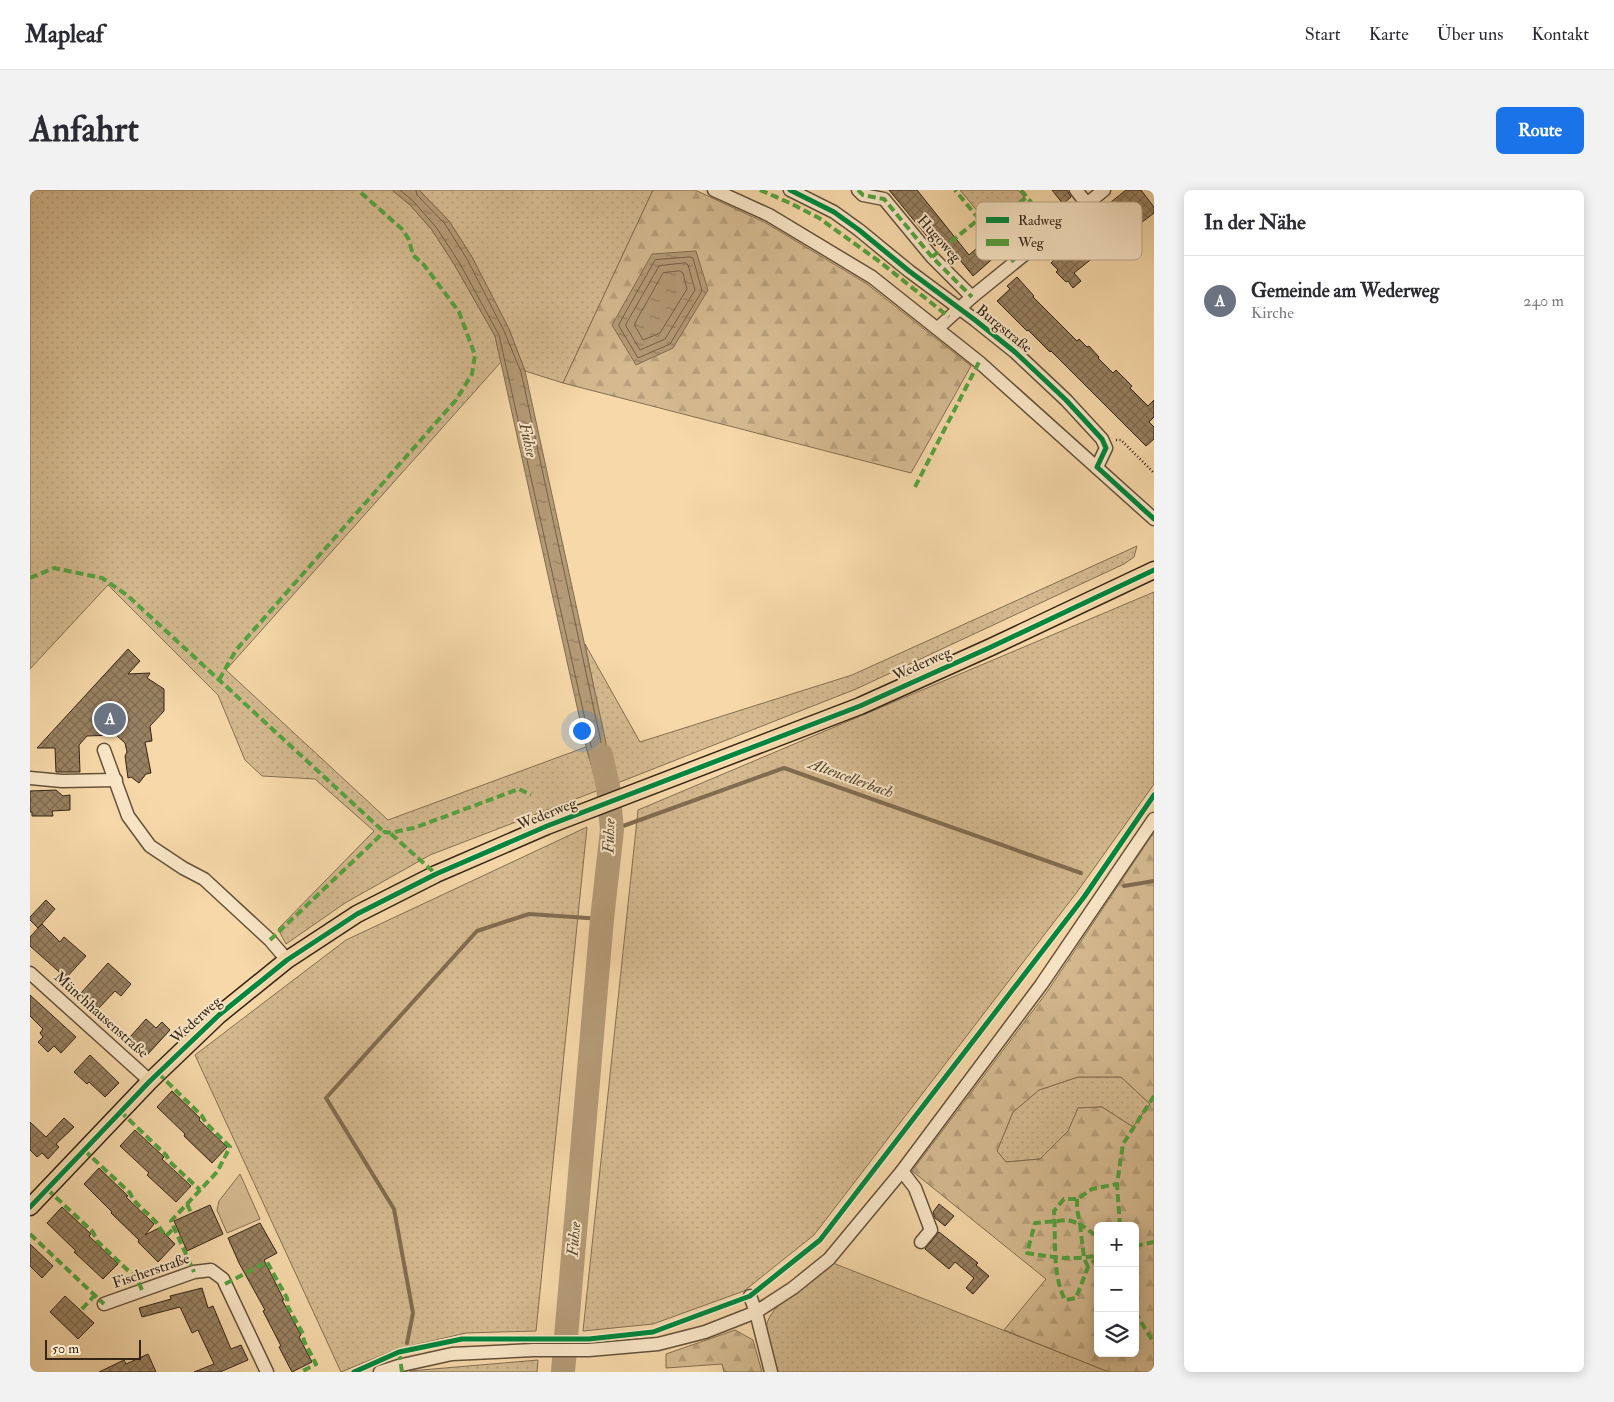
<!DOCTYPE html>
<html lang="de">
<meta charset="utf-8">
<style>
body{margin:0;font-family:"IM FELL Double Pica",serif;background:#f2f2f3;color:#2b2b33}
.controls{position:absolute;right:15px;bottom:15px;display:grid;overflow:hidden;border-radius:8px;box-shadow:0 2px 12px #0003}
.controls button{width:45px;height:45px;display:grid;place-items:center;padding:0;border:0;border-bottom:1px solid #e1e1e2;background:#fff;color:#2b2b33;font:25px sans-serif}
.scale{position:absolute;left:15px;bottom:12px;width:96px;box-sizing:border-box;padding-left:5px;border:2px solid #342516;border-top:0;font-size:14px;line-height:18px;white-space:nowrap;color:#342516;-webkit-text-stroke:4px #f9e6c7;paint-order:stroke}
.you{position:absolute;left:551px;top:540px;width:18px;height:18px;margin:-12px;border:4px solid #fff;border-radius:50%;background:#1a73e8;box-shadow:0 0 0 8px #1a73e833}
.badge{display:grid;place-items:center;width:32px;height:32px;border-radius:50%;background:#1a73e8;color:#fff;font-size:16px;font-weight:700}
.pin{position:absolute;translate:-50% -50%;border:2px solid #fff;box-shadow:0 1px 5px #0006}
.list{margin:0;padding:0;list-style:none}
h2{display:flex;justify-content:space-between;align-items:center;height:65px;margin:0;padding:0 20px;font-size:21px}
h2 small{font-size:16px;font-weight:400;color:#7c7c81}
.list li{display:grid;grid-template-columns:32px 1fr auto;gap:15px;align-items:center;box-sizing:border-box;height:90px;padding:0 20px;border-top:1px solid #e1e1e2}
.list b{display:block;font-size:19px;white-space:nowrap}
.list p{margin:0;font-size:16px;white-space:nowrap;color:#7c7c81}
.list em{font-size:16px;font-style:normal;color:#7c7c81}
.icon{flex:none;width:28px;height:28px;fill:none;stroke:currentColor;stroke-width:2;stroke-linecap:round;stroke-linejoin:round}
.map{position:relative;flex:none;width:1124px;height:1182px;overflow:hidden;border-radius:8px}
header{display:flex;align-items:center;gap:30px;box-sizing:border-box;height:70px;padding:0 25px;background:#fff;border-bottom:1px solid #e1e1e2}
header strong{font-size:24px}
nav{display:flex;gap:28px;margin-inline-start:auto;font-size:18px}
.intro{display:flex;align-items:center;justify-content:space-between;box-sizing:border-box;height:120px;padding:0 30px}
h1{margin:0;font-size:35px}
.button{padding:12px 22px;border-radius:8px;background:#1a73e8;color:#fff;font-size:18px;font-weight:700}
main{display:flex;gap:30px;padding:0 30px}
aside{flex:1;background:#fff;border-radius:8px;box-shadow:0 2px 12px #0003}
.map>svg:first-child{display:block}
</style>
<header>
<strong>Mapleaf</strong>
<nav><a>Start</a><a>Karte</a><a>Über uns</a><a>Kontakt</a></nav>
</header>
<div class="intro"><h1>Anfahrt</h1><a class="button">Route</a></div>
<main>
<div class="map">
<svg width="1124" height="1182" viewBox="0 0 1124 1182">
<defs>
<pattern id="grass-dots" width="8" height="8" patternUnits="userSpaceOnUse" patternTransform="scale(1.25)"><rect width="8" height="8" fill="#d5ba90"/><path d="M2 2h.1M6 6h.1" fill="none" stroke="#b7a07b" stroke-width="1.8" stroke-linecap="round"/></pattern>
<pattern id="forest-firs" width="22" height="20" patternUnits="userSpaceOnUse" patternTransform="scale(1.25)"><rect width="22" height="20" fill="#d5ba90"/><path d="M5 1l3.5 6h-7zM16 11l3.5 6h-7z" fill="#b7a07b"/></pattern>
<pattern id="water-ripples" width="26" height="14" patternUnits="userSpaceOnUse" patternTransform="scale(1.25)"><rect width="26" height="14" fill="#b49b77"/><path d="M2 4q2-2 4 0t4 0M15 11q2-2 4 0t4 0" fill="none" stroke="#937e61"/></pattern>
<pattern id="building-cross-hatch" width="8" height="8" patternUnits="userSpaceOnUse" patternTransform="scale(1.25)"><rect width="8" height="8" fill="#998262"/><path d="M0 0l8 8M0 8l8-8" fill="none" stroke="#7e6a50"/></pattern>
</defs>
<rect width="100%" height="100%" fill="#f6d8a9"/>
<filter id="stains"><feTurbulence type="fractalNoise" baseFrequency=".004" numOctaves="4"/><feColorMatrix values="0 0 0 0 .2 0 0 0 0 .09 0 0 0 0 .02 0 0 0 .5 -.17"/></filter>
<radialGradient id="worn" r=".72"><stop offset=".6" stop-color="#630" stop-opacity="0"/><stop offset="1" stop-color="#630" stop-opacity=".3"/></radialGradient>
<!-- grass -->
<g fill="url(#grass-dots)" stroke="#847053">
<polygon points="0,0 362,0 380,15 402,40 424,74 465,146 471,172 196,480 358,630 556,557 569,600 400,665 315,713 256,754 248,739 344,641 285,589 232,586 215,570 188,505 78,395 0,479"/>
<polygon points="389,0 623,0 533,193 495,181 479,139 442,67 419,31"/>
<polygon points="930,0 988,0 994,7 959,35"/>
<polygon points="1107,356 1104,367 1094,374 826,499 585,594 574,548 555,454 610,552 822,485"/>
<polygon points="1124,402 1124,594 1047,702 784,1045 714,1101 623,1134 553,1141 608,620"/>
<polygon points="557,637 506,1141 436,1143 367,1159 311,1182 165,865 316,750"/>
<polygon points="1048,887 1091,887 1120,914 1103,937 1072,917 1048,918 1038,942 1010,969 976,972 967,961 983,922 1009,900"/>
<path d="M803,1073L1079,1182H747C744,1171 734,1144 737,1133C744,1111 784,1087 803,1073Z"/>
<polygon points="508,1170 507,1182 380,1182 380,1181"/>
</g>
<!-- forest -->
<g fill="url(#forest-firs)" stroke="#847053" fill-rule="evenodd">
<polygon points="623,0 665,0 736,33 837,94 941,176 881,283 533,193"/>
<path d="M1124,642V1182H1079L974,1140L1016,1089L882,981L1017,802ZM1048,887H1091L1120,914L1103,937L1072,917L1048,918L1038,941L1010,969L976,972L967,961L983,922L1009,900ZM1068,1036H1105V1163H1068Z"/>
<polygon points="705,1140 723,1150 732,1182 694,1182 692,1174 636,1178 636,1164"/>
</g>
<!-- park -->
<polygon fill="#d5ba90" stroke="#847053" points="210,984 230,1029 197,1043 187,1020 189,1011"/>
<!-- water -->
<g fill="url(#water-ripples)" stroke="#816c50">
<polygon points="362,0 389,0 419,31 442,67 479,139 495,181 585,594 569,600 556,557 465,146 424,74 402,40 380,15"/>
<polygon points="666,61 678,100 643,158 606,175 582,135 622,64"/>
</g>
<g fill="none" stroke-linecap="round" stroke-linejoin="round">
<!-- shore -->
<g stroke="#746046" stroke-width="1">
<polyline points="370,0 384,12 406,37 429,72 469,145 561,556 572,591 575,593 578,591 579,589 491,182 474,141 437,69 415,34 387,5 386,0"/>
<polygon points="660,67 663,68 672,101 640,154 608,168 589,136 589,134 625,70"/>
<polygon points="656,73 658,75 665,100 635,149 610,160 596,136 596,134 629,76"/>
<polygon points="650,81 653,83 657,99 630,143 613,150 605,136 605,133 633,83"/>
</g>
<!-- stream -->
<g stroke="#816c50" stroke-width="4">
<polyline points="582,640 754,578 1051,683"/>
<polyline points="1094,696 1124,691"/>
<polyline points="377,1153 383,1123 364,1019 296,908 447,741 499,724 572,729"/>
</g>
<!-- river -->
<polyline stroke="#b49b77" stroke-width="24" points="533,1182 572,729 582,640 578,597 571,565"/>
</g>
<!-- building -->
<g fill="url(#building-cross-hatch)" stroke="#342516">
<polygon points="859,0 887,0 939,65 955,51 967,65 943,86 913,49 905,56"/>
<polygon points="1022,0 1037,0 1041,7 1033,14"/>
<polygon points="1096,0 1111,0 1124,17 1124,23 1107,36 1100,26 1095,29 1081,12"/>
<polygon points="1049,38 1058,51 1063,47 1074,59 1044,83 1051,91 1043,98 1038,91 1036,92 1026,82 1028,80 1021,73 1024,70 1019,63"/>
<polygon points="987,87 1004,106 1003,107 1047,151 1049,149 1057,157 1059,156 1069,167 1068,168 1083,183 1086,180 1102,196 1100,198 1118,216 1124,210 1124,227 1119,232 1124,237 1124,249 1116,256 1021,161 1020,162 998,140 997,141 967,111 980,99 977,96"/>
<polygon points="98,459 110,471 98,484 120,483 117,488 134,499 134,521 120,536 122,551 115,552 121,583 116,584 109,593 101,587 98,588 95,566 97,562 95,553 86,545 57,546 49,555 50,582 26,582 25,558 7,558"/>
<polygon points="26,600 33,606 40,605 40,620 22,621 23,626 2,626 2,622 0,622 0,601"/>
<polygon points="16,710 25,719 8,738 0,730 0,727"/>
<polygon points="12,734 30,752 34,747 56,766 36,788 0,756 0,747"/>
<polygon points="78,773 101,794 91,806 85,801 68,819 51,803"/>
<polygon points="0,805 46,847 31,863 24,856 18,862 8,852 13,847 10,843 13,839 0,826"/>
<polygon points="116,829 126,838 132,832 140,840 118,864 100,847"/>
<polygon points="60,865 89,893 75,907 59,892 57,894 44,882"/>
<polygon points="142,901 170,928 169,930 197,957 182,973 154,946 155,944 127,917"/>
<polygon points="34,928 44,937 26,954 29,957 18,969 12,963 7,967 0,960 0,932 16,947"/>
<polygon points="105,940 134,967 132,969 161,996 146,1012 117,985 119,983 90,956"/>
<polygon points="69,978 98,1006 96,1007 124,1034 115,1045 129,1038 145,1054 128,1072 108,1052 109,1050 81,1023 82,1022 54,994"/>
<polygon points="909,1014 924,1026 915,1036 905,1028 903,1022"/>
<polygon points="180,1015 193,1044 157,1061 144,1031"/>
<polygon points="32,1017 61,1044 59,1046 88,1074 73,1089 44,1062 46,1061 17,1033"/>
<polygon points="230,1033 247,1063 234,1070 254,1110 252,1110 271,1145 269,1147 282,1172 262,1182 249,1157 251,1156 233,1121 235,1120 209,1073 198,1048"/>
<polygon points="909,1042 948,1073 946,1075 959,1086 943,1104 936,1098 944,1088 925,1072 919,1079 895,1059"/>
<polygon points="0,1054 23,1076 12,1088 0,1076"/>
<polygon points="172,1098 178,1118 183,1116 201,1159 211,1155 218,1170 190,1182 164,1182 184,1174 168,1140 162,1143 150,1117 112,1127 109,1118 141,1109 140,1106"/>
<polygon points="35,1106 64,1133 48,1149 20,1122"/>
<polygon points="118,1164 126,1182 69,1182 94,1170 96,1174"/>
</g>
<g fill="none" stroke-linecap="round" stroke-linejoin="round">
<defs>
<g id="minor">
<polyline points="684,0 739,25 842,87 949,172 1124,329"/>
<polyline points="760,0 804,22 829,40 879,81 945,130 985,162 1036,210 1072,249 1076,258 1067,277"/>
<polyline points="828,0 833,5 854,9 902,67 942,107"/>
<polyline points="1046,0 1057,14"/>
<polyline points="908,138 942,107 1074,0"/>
<polyline points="74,560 98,626 120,656 153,678 174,689 240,750 257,770"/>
<polyline points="0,588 32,591 86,590"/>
<polyline points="0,783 120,891"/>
<polyline points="872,981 885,998 901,1040 891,1052"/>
<polyline points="720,1106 726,1122 741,1182"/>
<polyline points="74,1114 164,1082 181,1080 193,1089 237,1182"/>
<polyline points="350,1182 372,1175 422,1164 504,1160 559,1160 628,1154 675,1142 726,1122 763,1098 799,1069 872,981 1011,795 1124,629"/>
</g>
<polyline id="major" points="0,1017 120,891 189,825 257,770 327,724 406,684 517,636 830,516 961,457 1124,380"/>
</defs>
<!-- minor casing -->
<use href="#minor" stroke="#64523b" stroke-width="15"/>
<!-- major casing -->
<use href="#major" stroke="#342516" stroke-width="19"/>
<!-- path -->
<polyline stroke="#342516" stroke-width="2.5" stroke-dasharray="1 2.5" stroke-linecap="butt" points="1086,250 1091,250 1124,283"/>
<!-- minor -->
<use href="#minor" stroke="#f9e6c7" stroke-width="12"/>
<!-- major -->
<use href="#major" stroke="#f6d8a9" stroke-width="16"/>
<!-- quiet -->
<g stroke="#53a340" stroke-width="4" stroke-dasharray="8 4" stroke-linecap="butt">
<polyline points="730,0 760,13 789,28 850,72 919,127"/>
<polyline points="828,0 833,5 854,9 902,67 942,107"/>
<polyline points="991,0 1024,40"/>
<polyline points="902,67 949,29 925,0"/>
<polyline points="984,72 957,39 997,7"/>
<polyline points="885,297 949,172"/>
<polyline points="0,388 24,378 72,388 97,405 354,642"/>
<polyline points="189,490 206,460 426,210 442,184 445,165 429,122 394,75 383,65 379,50 373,40 328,0"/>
<polyline points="361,644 406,684"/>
<path d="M240,750L354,642C364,644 373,639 384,638L489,599L501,605"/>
<polyline points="128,883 172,926 176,933 200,957 187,982 141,1031 164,1082"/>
<polyline points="90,921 136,965 140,972 170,1000"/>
<path d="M54,960L100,1003C105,1015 116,1021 124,1030C129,1035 131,1041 136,1046L144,1038"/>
<polyline points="17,999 63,1042 67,1051 107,1089 112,1100"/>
<polyline points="1047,1009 1047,1019 1050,1034 1068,1047"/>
<polyline points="157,1014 162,1025"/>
<polyline points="1090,1036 1087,994 1093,954 1124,906"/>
<polyline points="0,1044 74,1114"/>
<polyline points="1105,1056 1124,1052"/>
<path d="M1068,1068L1058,1077L1046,1108L1035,1110C1022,1084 1026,1050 1024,1021L1034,1009H1047L1062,999L1087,994"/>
<path d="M1058,1077L1054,1068L1050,1034L1038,1030L1005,1033L997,1063C1021,1067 1044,1071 1068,1065"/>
<polyline points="195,1094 237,1072 257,1108 258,1117 273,1144 274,1151 286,1174 271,1182"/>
<polyline points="52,1119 65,1105"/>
<polyline points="1105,1122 1124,1153"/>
<polyline points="369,1162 372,1182"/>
</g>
<defs>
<g id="cycleway">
<polyline points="760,0 804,22 829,40 879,81 945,130 985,162 1036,210 1072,249 1076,258 1067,277 1124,329"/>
<polyline points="0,1017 120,891 189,825 257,770 327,724 406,684 517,636 830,516 961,457 1124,380"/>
<polyline points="324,1182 369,1162 432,1149 559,1149 623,1142 720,1106 790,1050 1054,707 1124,605"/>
</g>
</defs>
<!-- cycleway casing -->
<use href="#cycleway" stroke="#f9e6c7" stroke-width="8"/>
<!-- cycleway -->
<use href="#cycleway" stroke="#00873e" stroke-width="5"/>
</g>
<g text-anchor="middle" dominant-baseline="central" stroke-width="4" stroke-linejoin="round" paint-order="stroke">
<!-- street labels -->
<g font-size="15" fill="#342516" stroke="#f9e6c7">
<text transform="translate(909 49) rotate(48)">Hugoweg</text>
<text transform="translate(974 139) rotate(39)">Burgstraße</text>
<text transform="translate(892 474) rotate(-24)">Wederweg</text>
<text transform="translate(517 624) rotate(-22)">Wederweg</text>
<text transform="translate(71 825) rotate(42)">Münchhausenstraße</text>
<text transform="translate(166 830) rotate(-42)">Wederweg</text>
<text transform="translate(121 1081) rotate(-19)">Fischerstraße</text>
</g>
<!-- water labels -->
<g font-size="16" font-style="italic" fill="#5a4833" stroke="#f9e6c7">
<text transform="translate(498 250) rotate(77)">Fuhse</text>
<text transform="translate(821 588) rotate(20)">Altencellerbach</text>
<text transform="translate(579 646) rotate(-88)">Fuhse</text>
<text transform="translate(544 1049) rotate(-85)">Fuhse</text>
</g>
</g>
<!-- legend -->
<rect x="946" y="12" width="166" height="58" rx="8" fill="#f9e6c7" stroke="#beac92" stroke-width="1"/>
<rect x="956" y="27" width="23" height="6" fill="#00873e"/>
<rect x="956" y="49" width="23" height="7" fill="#53a340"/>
<g font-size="14" fill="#342516">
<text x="988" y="35">Radweg</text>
<text x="988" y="57">Weg</text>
</g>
<rect width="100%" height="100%" filter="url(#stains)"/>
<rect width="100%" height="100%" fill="url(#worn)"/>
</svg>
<div class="controls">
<button>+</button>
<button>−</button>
<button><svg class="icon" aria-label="layers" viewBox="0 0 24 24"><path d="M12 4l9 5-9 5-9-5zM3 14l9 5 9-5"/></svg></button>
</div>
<div class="scale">50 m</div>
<div class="you"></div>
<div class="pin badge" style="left:80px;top:529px;background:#6b7280">A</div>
</div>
<aside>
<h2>In der Nähe<small></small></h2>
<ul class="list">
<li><span class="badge" style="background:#6b7280">A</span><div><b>Gemeinde am Wederweg</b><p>Kirche</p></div><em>240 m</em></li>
</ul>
</aside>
</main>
